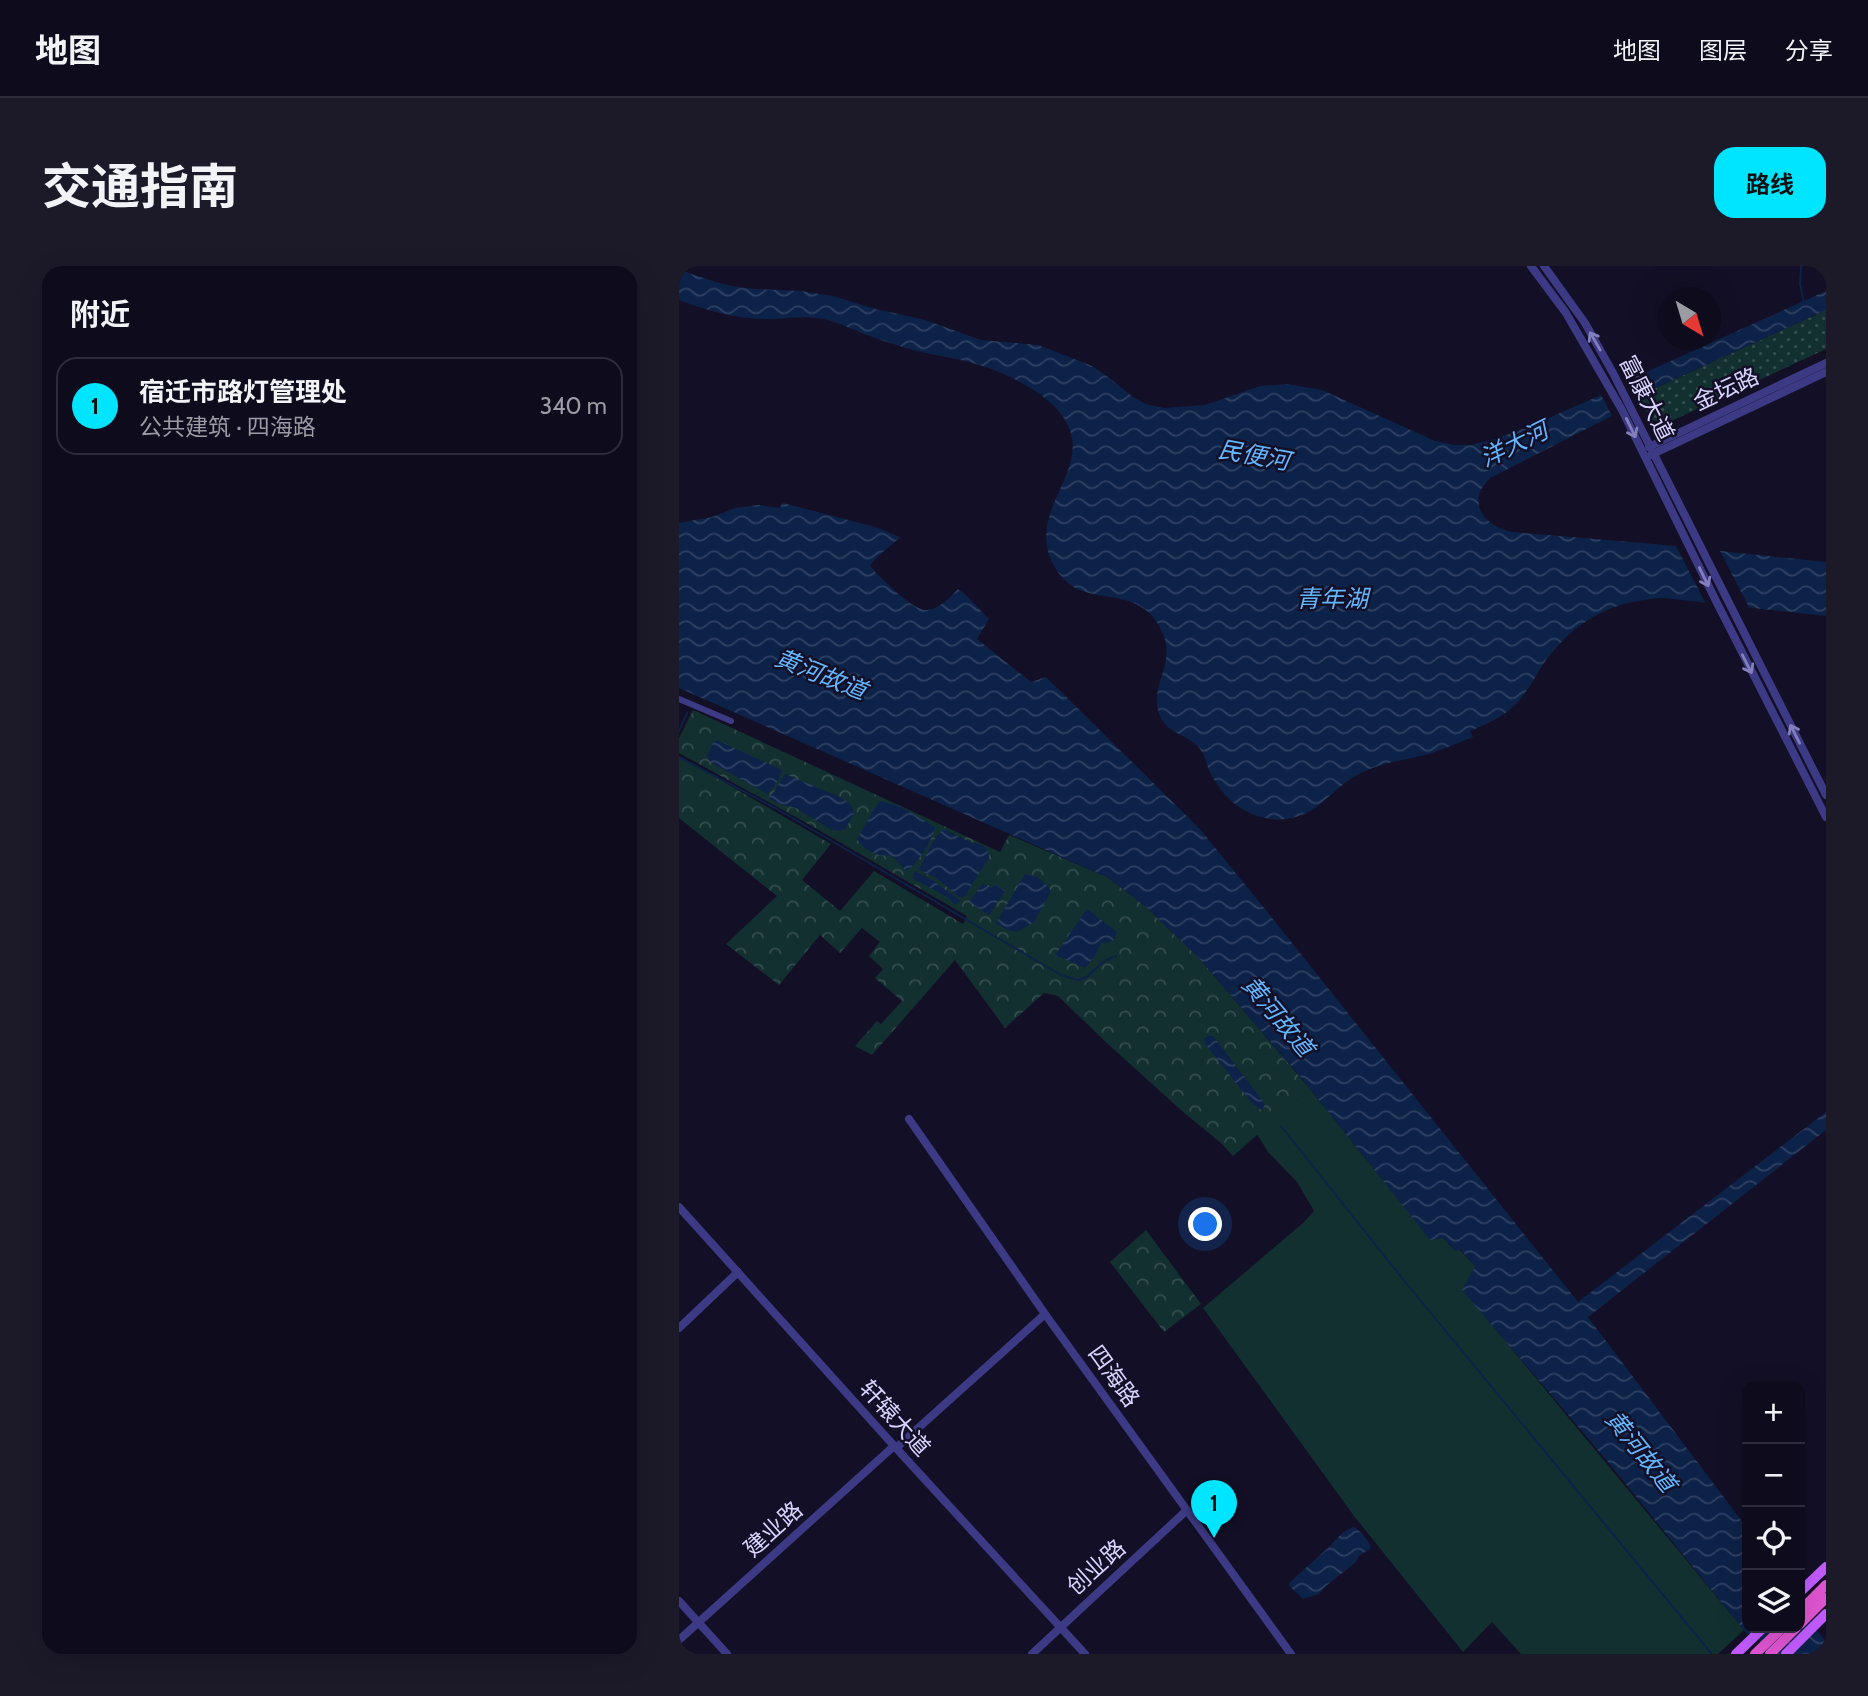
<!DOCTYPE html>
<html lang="zh">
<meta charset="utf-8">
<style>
body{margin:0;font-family:Cabin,"Noto Sans SC",sans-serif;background:#1c1929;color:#f1f3f6}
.controls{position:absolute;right:21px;bottom:21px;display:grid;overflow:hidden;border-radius:14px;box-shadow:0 7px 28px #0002}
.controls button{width:63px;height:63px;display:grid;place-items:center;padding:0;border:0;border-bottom:2px solid #2e2b3b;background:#0e0b1c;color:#f1f3f6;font:35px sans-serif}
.compass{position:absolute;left:979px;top:21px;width:63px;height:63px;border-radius:50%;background:#0e0b1c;box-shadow:0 7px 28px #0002;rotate:142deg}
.you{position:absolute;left:527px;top:959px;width:24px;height:24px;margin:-18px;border:5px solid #fff;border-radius:50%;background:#1a73e8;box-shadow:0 0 0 10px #1a73e833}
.badge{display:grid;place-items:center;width:46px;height:46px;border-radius:50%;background:#00e5ff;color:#111;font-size:23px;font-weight:700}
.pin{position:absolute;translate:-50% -58px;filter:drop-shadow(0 2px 4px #0008)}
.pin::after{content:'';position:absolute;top:37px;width:24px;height:21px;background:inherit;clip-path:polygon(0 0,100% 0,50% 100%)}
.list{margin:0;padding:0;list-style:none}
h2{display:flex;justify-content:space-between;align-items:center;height:91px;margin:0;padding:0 28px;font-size:30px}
h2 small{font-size:23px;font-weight:400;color:#9b9ba3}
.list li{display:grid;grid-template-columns:46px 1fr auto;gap:21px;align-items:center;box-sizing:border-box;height:98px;margin:0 14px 14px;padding:0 14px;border:2px solid #2e2b3b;border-radius:21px}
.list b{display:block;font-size:26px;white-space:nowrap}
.list p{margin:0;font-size:23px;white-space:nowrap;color:#9b9ba3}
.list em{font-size:23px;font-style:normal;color:#9b9ba3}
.icon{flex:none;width:38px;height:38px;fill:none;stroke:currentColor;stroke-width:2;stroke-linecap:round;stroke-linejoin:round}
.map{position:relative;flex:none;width:1147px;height:1388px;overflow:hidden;border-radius:21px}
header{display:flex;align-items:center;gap:42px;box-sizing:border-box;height:98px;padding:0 35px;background:#0e0b1c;border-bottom:2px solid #2e2b3b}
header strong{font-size:33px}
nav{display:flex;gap:38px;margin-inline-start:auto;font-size:24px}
.intro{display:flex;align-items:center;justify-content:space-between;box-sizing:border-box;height:168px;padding:0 42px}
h1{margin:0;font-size:49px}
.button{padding:18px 32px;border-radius:21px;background:#00e5ff;color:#111;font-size:24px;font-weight:700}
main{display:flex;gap:42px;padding:0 42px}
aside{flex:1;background:#0e0b1c;border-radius:21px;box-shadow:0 7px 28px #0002}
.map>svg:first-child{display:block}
</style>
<header>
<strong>地图</strong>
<nav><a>地图</a><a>图层</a><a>分享</a></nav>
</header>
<div class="intro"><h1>交通指南</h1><a class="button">路线</a></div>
<main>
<aside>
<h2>附近<small></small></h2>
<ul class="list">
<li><span class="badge">1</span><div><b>宿迁市路灯管理处</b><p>公共建筑 · 四海路</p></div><em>340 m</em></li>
</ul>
</aside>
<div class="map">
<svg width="1147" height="1388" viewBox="0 0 1147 1388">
<defs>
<pattern id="forest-crowns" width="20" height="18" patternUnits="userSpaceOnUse" patternTransform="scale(1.75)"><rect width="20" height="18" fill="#12302f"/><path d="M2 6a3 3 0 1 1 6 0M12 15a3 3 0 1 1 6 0" fill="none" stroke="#344d4e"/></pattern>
<pattern id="park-dots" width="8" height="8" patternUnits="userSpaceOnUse" patternTransform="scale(1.75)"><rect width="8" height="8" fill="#12302f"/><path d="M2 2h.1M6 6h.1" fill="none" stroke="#344d4e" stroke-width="1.8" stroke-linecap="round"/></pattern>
<pattern id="water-waves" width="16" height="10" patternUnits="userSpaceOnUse" patternTransform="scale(1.75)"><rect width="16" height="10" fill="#0c2248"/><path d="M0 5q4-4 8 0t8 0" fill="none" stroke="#2f4163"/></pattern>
</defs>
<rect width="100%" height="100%" fill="#130f26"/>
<!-- green -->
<polygon fill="#12302f" points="631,823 751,973 763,971 776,985 780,983 796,1000 784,1024 1065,1364 1039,1388 842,1388 813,1356 784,1386 675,1250 524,1042 624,957 635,945 618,916 589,886 578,868"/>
<!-- forest -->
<g fill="url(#forest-crowns)">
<polygon points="14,444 321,586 330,569 428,611 466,640 520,692 631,823 554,890 542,877 503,845 430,779 379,730 365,727 326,762 276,694 193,789 176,780 198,755 202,758 223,735 196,712 204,703 190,690 201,676 183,662 161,687 141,669 100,719 47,678 98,630 0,552 0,490 152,578 123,614 161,645 195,605 284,658 288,650 131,559 0,487 0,472"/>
<polygon points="467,964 522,1038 485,1066 431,996"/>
</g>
<!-- park -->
<polygon fill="url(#park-dots)" points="1147,44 1147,83 986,158 971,153 959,130"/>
<!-- water -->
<g fill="url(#water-waves)">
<path d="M0,4L37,16L53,20L75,23L122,25L154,30L193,42L246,54L302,74L359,79L413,100L429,111L454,131L467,138L485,142L526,139L581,120L608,118L643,124L756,175L775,179H792L816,173L849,161L922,129L933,150L811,212C808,216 803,221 801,226C794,249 814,262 834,266L975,278L1147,296V350L985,332C933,334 895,355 865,397C856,410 849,426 837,438C824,451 808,458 791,465L794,471C779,477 765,483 750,488C728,494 703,496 682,507C666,514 654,528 640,539C608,564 567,555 542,524C538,518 533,511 530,504C527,497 526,489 521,483C510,468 489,469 481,450C467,416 505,396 477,355C458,328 430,334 403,325C385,319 371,298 368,281C359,229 426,190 373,138C354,120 316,102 290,96C267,90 244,88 221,80C210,77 199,73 188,69C171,63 156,54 138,52C122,50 107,53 91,53C60,54 29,45 0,34Z"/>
<polygon points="1147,25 1147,44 965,127 956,111"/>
<path d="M104,237L196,261L221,271C210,282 199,288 191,300C201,311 233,344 247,344C260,344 271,331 279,323L287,329L310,353L298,373L352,416L367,411L520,562L586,643L899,1036L1147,846V864L909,1051L1068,1262V1362H1121V1342L1147,1376V1388H1091L1077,1370L1068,1368L929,1196L783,1024L796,1000L781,983L776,985L764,972L751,974L624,814L520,692L466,640L428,611L0,422V257L33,251L56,242L80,239L100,242Z"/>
<path d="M38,474L103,504C102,511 94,523 88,528L85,526L31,496L28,490L35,475Z"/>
<polygon points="106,508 163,532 172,539 175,548 166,563 159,565 151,563 117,542 98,537 89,532 95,526"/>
<path d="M202,535L222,541L256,561C254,574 238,599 227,605L217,594L210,589C199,592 184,583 178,573L197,540Z"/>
<path d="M264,564H268C275,568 282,572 289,575C300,579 310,578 310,592L285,631H280L256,611L243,606L240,603C248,590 252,573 264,564Z"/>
<polygon points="236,605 253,614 279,633 281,635 277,639 268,631 235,613 234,609"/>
<path d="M346,608C359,610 365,615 372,625L355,656L338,666L327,663L317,657Z"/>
<polygon points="304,617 313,622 316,618 326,625 310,649 290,636"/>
<polygon points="408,643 438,666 434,675 422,677 416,690 406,702 376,689"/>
<polygon points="528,770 534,770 586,838 583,844 574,838 526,778 525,774"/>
<path d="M675,1261C681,1265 691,1275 692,1282L680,1290L677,1296L647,1320L640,1328L624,1333L610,1320V1317C623,1305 636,1294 649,1282C657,1274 663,1264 675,1261Z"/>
</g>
<!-- pier -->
<polygon fill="#130f26" points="997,280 1039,281 1070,341 1028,340"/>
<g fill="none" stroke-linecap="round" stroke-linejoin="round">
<!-- stream -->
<g stroke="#0c2248" stroke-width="2">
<polyline points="1122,0 1121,18 1125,37"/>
<polyline points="0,465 8,447"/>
<polyline points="0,491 98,543 382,709 398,714 408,711 425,695 437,690"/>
<polyline points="602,860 723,1012 1032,1387"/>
</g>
<!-- canal -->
<polyline stroke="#0c2248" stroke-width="6" points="955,121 967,116"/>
<!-- minor -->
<polyline stroke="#3d3a85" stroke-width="6" points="0,433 52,455"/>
<!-- tertiary -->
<g stroke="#3d3a85" stroke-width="8">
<polyline points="852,0 887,47 943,144 1038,337 1147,551"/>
<polyline points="865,0 906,57 934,107 1147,529"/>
<polyline points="970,181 1147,97"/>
<polyline points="972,189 1147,106"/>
<polyline points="230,853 366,1048 612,1388"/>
<polyline points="0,941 217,1182 406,1388"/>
<polyline points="0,1062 59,1006"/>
<polyline points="217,1182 366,1048"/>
<polyline points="0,1335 48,1388"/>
<polyline points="0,1374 215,1180"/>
<polyline points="353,1388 508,1244"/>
</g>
<!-- primary -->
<g stroke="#c25bff" stroke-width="10">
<polyline points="1121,1326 1147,1301"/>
<polyline points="1057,1388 1084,1362"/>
<polyline points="1107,1388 1147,1348"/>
</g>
<!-- trunk -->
<g stroke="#e055d1" stroke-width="10">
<polyline points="1121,1345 1147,1319"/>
<polyline points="1121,1358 1147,1332"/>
<polyline points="1076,1388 1103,1362"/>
<polyline points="1091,1388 1117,1362"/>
</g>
</g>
<!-- one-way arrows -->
<defs><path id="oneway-shaft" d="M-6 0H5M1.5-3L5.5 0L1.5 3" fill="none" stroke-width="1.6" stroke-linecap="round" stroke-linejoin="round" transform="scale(1.75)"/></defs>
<g stroke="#837fbc">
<use href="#oneway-shaft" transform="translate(916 75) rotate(-120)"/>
<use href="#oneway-shaft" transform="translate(952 162) rotate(64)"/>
<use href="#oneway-shaft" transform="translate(1025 311) rotate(64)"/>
<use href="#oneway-shaft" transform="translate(1068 398) rotate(63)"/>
<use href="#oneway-shaft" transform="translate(1116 468) rotate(-117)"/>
</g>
<g text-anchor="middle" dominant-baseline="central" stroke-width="5" stroke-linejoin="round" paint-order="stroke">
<!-- street labels -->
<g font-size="23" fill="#d9d4ff" stroke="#130f26">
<text transform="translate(1047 123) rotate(-25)">金坛路</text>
<text transform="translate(968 132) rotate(63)">富康大道</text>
<text transform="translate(435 1110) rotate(54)">四海路</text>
<text transform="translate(216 1152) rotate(48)">轩辕大道</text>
<text transform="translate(94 1263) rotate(-42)">建业路</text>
<text transform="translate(417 1301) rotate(-42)">创业路</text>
</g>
<!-- water labels -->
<g font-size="24" font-style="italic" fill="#62b6ff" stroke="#130f26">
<text transform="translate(835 178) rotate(-26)">洋大河</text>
<text transform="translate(575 189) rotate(10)">民便河</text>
<text x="653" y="332">青年湖</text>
<text transform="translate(142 408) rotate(22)">黄河故道</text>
<text transform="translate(599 750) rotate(50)">黄河故道</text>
<text transform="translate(962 1185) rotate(51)">黄河故道</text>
</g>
</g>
</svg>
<div class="controls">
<button>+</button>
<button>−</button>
<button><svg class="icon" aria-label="locate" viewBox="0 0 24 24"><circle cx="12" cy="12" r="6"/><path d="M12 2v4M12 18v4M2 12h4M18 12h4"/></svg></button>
<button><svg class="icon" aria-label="layers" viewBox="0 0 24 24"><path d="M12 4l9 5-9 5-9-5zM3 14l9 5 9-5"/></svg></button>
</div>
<svg class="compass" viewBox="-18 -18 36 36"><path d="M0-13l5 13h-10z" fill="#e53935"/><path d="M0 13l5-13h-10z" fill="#9b9ba3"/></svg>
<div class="you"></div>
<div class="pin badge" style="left:535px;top:1272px">1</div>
</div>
</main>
